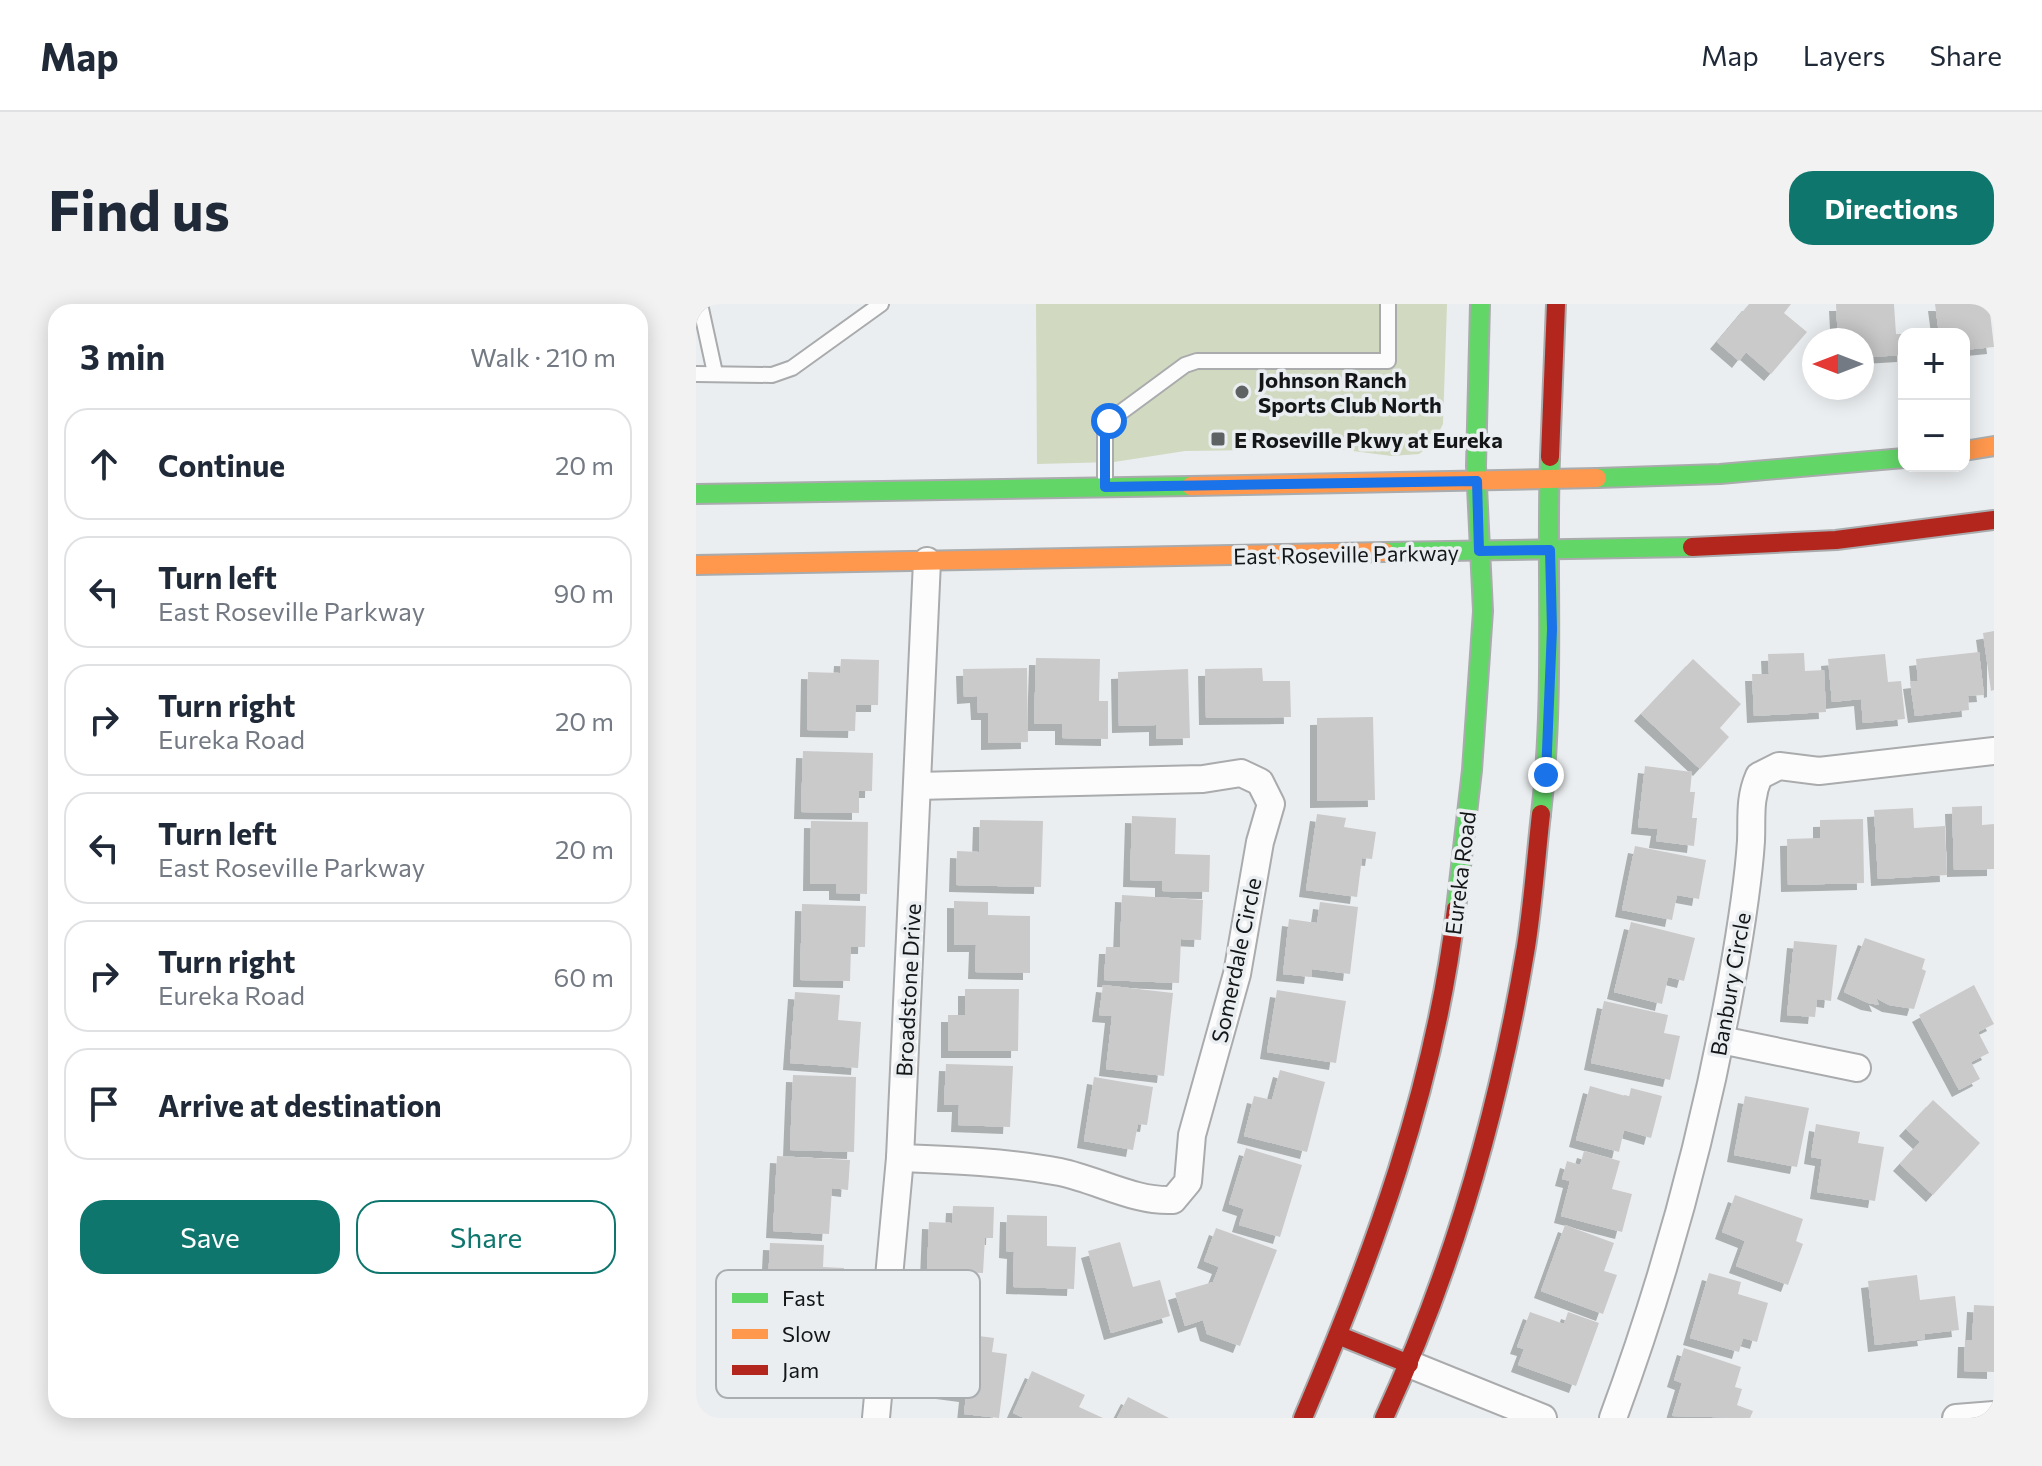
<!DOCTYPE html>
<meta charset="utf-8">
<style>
body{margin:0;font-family:Commissioner,sans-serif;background:#f2f2f3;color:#1f2937}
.controls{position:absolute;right:24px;top:24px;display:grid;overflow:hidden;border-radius:16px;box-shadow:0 4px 20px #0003}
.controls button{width:72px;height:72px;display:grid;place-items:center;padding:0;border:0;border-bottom:2px solid #e0e1e3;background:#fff;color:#1f2937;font:40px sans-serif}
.compass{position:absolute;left:1106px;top:24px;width:72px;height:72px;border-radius:50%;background:#fff;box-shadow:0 4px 20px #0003;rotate:270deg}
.stop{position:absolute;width:24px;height:24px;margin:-18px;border:6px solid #1a73e8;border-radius:50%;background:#fff}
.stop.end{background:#1a73e8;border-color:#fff;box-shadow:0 2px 8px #0008}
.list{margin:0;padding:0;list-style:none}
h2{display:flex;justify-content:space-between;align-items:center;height:104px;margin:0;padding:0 32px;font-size:34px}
h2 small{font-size:26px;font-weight:400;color:#747a83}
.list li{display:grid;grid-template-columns:52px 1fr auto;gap:24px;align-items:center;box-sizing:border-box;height:112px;margin:0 16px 16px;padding:0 16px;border:2px solid #e0e1e3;border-radius:24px}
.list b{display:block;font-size:30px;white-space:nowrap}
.list p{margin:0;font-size:26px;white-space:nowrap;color:#747a83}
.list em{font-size:26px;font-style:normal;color:#747a83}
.actions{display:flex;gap:16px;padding:24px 32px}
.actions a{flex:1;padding:18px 0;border:2px solid #0f766e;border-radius:24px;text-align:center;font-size:28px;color:#0f766e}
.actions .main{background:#0f766e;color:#fff}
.icon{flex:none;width:44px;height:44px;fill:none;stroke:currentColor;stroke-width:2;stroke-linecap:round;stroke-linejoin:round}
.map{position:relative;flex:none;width:1298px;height:1114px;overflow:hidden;border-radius:24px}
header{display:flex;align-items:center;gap:48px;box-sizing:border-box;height:112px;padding:0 40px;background:#fff;border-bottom:2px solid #e0e1e3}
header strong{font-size:38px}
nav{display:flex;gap:44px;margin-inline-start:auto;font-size:28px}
.intro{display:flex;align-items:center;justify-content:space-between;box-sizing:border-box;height:192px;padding:0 48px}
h1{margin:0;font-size:56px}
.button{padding:20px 36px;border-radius:24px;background:#0f766e;color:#fff;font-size:28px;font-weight:700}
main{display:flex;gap:48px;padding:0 48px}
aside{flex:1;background:#fff;border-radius:24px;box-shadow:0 4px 20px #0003}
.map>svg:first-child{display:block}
</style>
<header>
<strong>Map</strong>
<nav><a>Map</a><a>Layers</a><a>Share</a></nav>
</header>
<div class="intro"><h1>Find us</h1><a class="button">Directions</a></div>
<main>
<aside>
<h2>3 min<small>Walk · 210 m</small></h2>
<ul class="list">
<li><svg class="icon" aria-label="ahead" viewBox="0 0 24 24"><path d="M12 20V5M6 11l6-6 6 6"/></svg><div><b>Continue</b></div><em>20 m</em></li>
<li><svg class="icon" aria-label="left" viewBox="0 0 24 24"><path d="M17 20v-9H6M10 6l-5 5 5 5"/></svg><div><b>Turn left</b><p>East Roseville Parkway</p></div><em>90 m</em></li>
<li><svg class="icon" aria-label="right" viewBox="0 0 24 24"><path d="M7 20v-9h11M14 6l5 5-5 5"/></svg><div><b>Turn right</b><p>Eureka Road</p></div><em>20 m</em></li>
<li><svg class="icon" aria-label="left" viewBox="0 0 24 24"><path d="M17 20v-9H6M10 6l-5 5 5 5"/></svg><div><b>Turn left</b><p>East Roseville Parkway</p></div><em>20 m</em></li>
<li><svg class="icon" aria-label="right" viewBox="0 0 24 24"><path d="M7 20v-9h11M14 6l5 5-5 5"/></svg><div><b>Turn right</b><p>Eureka Road</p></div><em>60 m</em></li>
<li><svg class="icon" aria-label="arrive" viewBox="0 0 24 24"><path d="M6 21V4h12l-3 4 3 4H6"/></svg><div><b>Arrive at destination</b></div></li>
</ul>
<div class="actions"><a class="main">Save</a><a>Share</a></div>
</aside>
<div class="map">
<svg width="1298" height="1114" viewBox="0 0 1298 1114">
<defs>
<filter id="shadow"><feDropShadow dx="-7" dy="7" stdDeviation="0" flood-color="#0004"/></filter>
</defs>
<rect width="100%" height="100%" fill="#ebeef0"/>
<!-- green -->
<polygon fill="#d1d9c0" points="340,0 751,0 747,120 738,138 723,150 696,152 641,145 489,147 418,158 341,160"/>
<!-- building -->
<g fill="#cacacb" filter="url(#shadow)">
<polygon points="1053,0 1095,0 1088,9 1111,28 1075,70 1050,48 1043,57 1021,38"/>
<polygon points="1140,0 1198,0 1200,30 1208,30 1208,51 1175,53 1175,47 1166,48 1166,36 1142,36"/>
<polygon points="1239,0 1293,0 1298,43 1268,46 1268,30 1243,30"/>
<polygon points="1298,327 1298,386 1295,387 1287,329"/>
<polygon points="1283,348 1288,391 1272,392 1273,406 1219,412 1214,378 1222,377 1220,355"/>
<polygon points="1108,349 1109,367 1128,366 1130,408 1058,412 1056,370 1073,370 1072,350"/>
<polygon points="1189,350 1192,378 1205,377 1209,415 1167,419 1165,395 1136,398 1132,355"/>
<polygon points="340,354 404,355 403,397 412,397 412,435 366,434 366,420 338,420"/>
<polygon points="145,355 183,356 182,401 160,401 159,427 111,426 112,368 144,369"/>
<polygon points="997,355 1045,400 1024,424 1033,433 1004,465 945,410"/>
<polygon points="331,364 332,438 292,439 292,409 282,409 281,392 268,393 267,365"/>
<polygon points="566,364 567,377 594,377 595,413 510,414 509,365"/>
<polygon points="492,365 494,434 460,435 460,421 423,422 422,368"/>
<polygon points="677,413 679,496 621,497 621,414"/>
<polygon points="107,447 177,449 176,487 163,487 163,509 105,508"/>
<polygon points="949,462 996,468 994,488 999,488 996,514 1001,514 998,542 960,537 962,525 942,523"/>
<polygon points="1286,502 1286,521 1298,520 1298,565 1258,566 1256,503"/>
<polygon points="1217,504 1218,524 1249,522 1251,571 1182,575 1178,506"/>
<polygon points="621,510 650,514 648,523 680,528 676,555 666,554 661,593 610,586"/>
<polygon points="436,512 480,514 479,550 514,551 513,588 466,587 466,577 434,576"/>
<polygon points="1167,515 1168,579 1092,581 1091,535 1124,534 1124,516"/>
<polygon points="284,516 347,517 345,583 260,581 261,547 283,548"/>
<polygon points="115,517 172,518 171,590 140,589 140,580 114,580"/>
<polygon points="939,542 1010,556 1003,595 981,591 976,616 926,606"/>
<polygon points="426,591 507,596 505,636 485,635 483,679 408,676 410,643 424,643"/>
<polygon points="258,597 292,598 292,611 334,612 334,669 279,668 280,641 258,641"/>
<polygon points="624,598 662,603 654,670 616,665 615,673 587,670 593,615 621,619"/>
<polygon points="106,600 170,602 169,643 155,643 154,677 104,676"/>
<polygon points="935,618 999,634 988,677 972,673 966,700 918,688"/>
<polygon points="1169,634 1229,655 1226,665 1230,667 1218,705 1193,701 1180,694 1183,701 1172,699 1148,688"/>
<polygon points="1098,637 1141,641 1135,697 1121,695 1119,713 1091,711"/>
<polygon points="407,681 477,689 468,772 410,765 416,712 403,711"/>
<polygon points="1278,681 1298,720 1282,728 1293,749 1275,758 1284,775 1263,786 1223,711"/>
<polygon points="269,685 323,685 322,747 252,747 252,711 269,711"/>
<polygon points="581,686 650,697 640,759 571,748"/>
<polygon points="99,688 144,691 142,716 165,718 162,764 94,759"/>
<polygon points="908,697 972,711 968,729 984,732 974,776 895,759"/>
<polygon points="250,760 317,762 314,823 262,821 263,801 248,801"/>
<polygon points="584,766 629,778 611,848 548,832 558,792 576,796"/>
<polygon points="97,771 160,773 158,848 94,846"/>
<polygon points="398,773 457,783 451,821 442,820 437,846 388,837"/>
<polygon points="894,782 933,793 935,784 966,792 955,834 928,826 923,848 880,836"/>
<polygon points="1049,792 1113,804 1101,863 1038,851"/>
<polygon points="1237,796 1284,839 1237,891 1204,860 1224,838 1210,825"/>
<polygon points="1120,820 1164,828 1162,839 1188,843 1179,897 1121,888 1126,855 1115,853"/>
<polygon points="550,844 606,861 584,933 543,921 548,905 533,900"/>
<polygon points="888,847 924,857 916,885 936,890 926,928 865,912 874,877 866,875 871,857 884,861"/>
<polygon points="81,852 154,856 152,886 136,884 133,930 77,927"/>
<polygon points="1039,891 1107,915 1100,937 1107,940 1092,981 1040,962 1049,937 1026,928"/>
<polygon points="257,902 298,903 297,934 289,934 287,969 231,967 233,918 256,919"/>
<polygon points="311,911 351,912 351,942 380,943 378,985 317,983 318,948 310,947"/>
<polygon points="869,921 918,939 908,967 921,971 907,1010 845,987"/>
<polygon points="520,924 581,946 544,1042 511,1030 507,1016 489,1022 479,989 517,978 523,963 508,957"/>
<polygon points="424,938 437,983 464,976 474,1012 415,1029 392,947"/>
<polygon points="74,939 128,941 127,963 148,964 146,1001 71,998"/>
<polygon points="1013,969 1045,978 1042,990 1072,999 1061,1038 1047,1034 1043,1048 994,1034"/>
<polygon points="1221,971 1224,996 1259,992 1263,1026 1228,1030 1229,1035 1179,1041 1172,977"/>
<polygon points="1278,1001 1298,1002 1298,1068 1268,1067 1269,1036 1276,1036"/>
<polygon points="834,1008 868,1020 872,1008 903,1019 880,1082 822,1061 828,1045 821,1043"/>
<polygon points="223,1024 298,1034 296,1048 311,1050 303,1114 268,1110 270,1091 216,1084"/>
<polygon points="988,1044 1045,1063 1039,1083 1046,1085 1041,1101 1057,1107 1054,1114 976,1112 986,1079 978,1076"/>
<polygon points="336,1067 389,1091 383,1103 407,1114 328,1114 317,1109"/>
<polygon points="432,1093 473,1114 421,1114"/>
</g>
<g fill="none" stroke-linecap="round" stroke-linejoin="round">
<defs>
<g id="lane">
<polyline points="4,0 19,69"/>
<polyline points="0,70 76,71 96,64 185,0"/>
<polyline points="409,180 409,123 413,117 489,61 501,57 692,57 692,0"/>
</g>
<g id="street">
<polyline points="1025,736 1161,764"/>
<path d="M204,854C258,856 311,858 364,868C402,876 439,898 477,896L492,878L496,831L541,670L564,538L575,500L564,478L545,469L507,475L221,482"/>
<polyline points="713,1060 847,1114"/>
<polyline points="180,1114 204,854 231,257"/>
<path d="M917,1114C970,971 1009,825 1036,675C1044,630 1052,583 1055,537C1056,513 1053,495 1063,472L1083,462L1123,467L1298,447"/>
<polyline points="1260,1114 1298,1111"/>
</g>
<g id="fast">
<polyline points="901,174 1024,170 1208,154"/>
<polyline points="0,190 495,182"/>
<polyline points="689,248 996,243"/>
<path d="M845,510C859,391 850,272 854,153"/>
<polyline points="760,605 776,466 787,307 780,162 784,0"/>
</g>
<g id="slow">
<polyline points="1268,147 1298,142"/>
<polyline points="495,182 901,174"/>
<polyline points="0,261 689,248"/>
</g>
<g id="jam">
<polyline points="854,153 860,0"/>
<polyline points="996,243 1140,236 1298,216"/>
<polyline points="644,1032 713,1060"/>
<path d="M607,1114C677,951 739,783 760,605"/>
<path d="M688,1114C757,965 803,805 830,643C837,599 840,554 845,510"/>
</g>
</defs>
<!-- lane casing -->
<use href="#lane" stroke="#a9abac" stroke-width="18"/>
<!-- street casing -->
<use href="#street" stroke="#a9abac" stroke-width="30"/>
<!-- fast casing -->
<use href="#fast" stroke="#a9abac" stroke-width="22"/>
<!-- slow casing -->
<use href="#slow" stroke="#a9abac" stroke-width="22"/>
<!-- jam casing -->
<use href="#jam" stroke="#a9abac" stroke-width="22"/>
<!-- lane -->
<use href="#lane" stroke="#fcfcfd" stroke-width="14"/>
<!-- street -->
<use href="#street" stroke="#fcfcfd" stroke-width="26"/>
<!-- fast -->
<use href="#fast" stroke="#63d668" stroke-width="18"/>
<!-- slow -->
<use href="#slow" stroke="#ff974d" stroke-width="18"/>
<!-- jam -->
<use href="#jam" stroke="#b3261e" stroke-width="18"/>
</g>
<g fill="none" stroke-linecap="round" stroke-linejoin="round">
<!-- route -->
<polyline stroke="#1a73e8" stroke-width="10" points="413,117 409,123 409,183 781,177 783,247 854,246 856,325 850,471"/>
</g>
<!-- markers -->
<g fill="#5f6263" stroke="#eaeef1" stroke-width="3">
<circle cx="546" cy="88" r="8"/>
<rect x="514" y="127" width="16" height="16" rx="4"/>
</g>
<g text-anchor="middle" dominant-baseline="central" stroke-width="7" stroke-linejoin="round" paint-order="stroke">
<!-- poi labels -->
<g font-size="22" font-weight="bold" fill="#141617" stroke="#eaeef1" text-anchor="start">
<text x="562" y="75">Johnson Ranch<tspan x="562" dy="25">Sports Club North</tspan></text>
<text x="538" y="135">E Roseville Pkwy at Eureka</text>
</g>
<!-- street labels -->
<g font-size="22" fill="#141617" stroke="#eaeef1">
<text transform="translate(650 250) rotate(-1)">East Roseville Parkway</text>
<text transform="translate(764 569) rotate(-83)">Eureka Road</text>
<text transform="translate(540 656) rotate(-78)">Somerdale Circle</text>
<text transform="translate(1034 680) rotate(-80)">Banbury Circle</text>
<text transform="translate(212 686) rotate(-87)">Broadstone Drive</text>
</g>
</g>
<!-- legend -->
<rect x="20" y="966" width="264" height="128" rx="12" fill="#eaeef1" stroke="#aaadb0" stroke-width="2"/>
<rect x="36" y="989" width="36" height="10" fill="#63d668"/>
<rect x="36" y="1025" width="36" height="10" fill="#ff974d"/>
<rect x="36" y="1061" width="36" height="10" fill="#b3261e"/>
<g font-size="22" fill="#141617">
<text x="86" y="1002">Fast</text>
<text x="86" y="1038">Slow</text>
<text x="86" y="1074">Jam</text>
</g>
</svg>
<div class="controls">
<button>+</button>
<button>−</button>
</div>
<svg class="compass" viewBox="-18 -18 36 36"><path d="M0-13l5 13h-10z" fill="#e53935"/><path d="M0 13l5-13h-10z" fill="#747a83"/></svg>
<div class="stop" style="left:413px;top:117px"></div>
<div class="stop end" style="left:850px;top:471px"></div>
</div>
</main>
